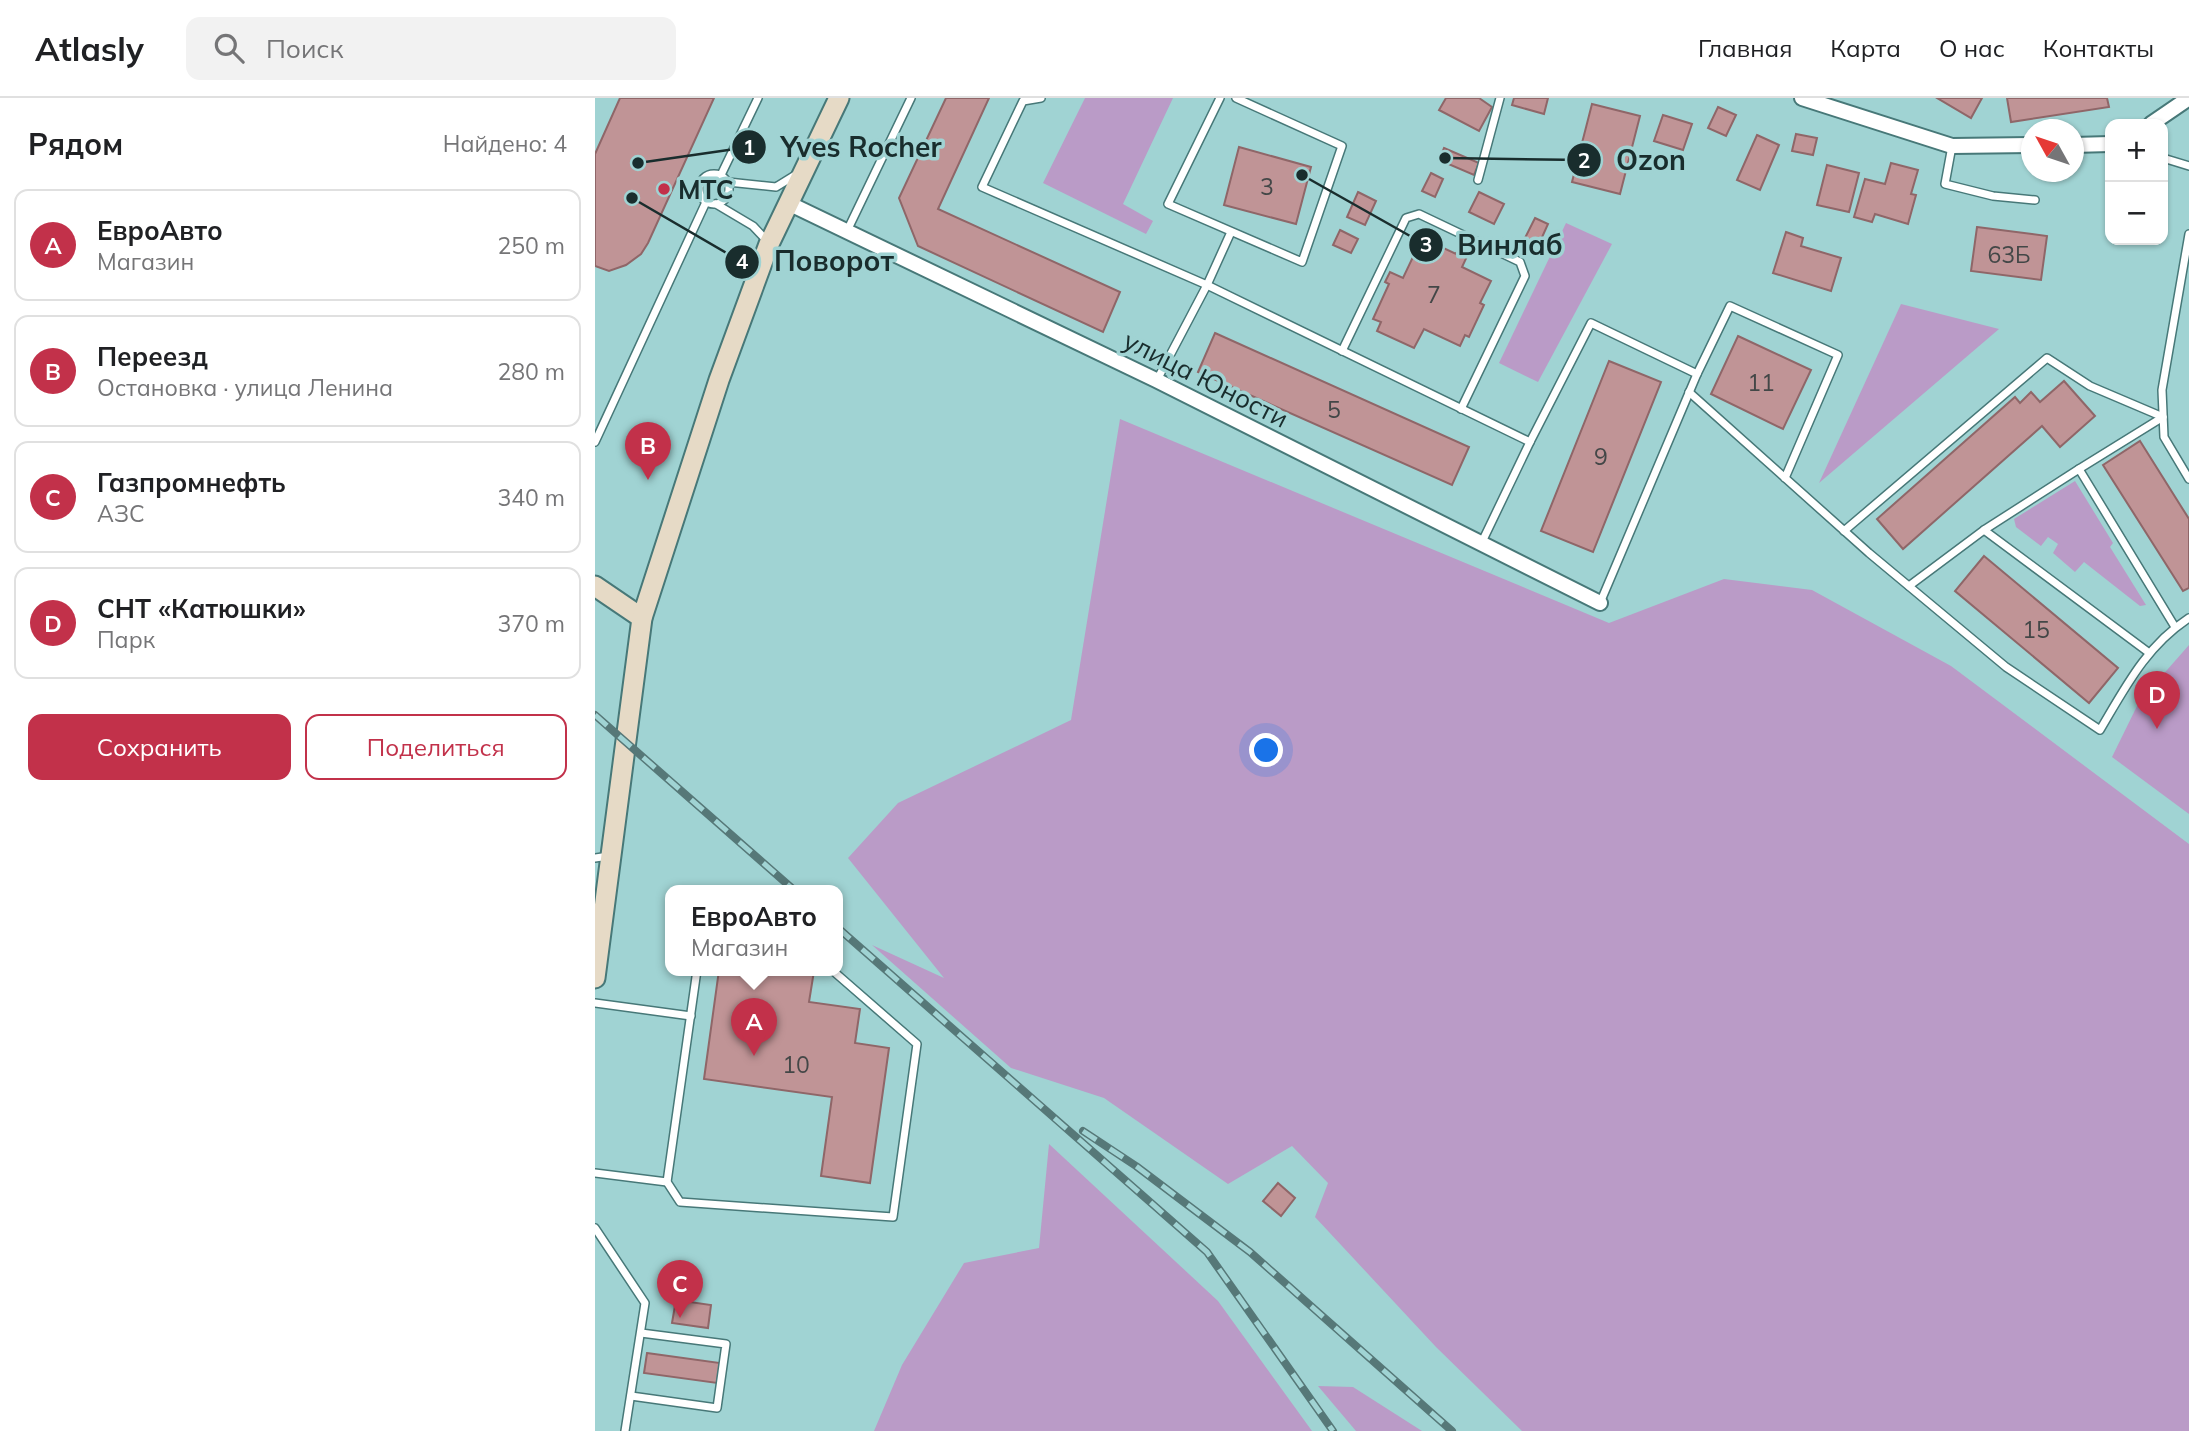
<!DOCTYPE html>
<html lang="ru">
<meta charset="utf-8">
<style>
body{margin:0;font-family:Mulish,sans-serif;background:#f2f2f2;color:#202124}
.controls{position:absolute;right:21px;top:21px;display:grid;overflow:hidden;border-radius:14px;box-shadow:0 2px 5px #0004}
.controls button{width:63px;height:63px;display:grid;place-items:center;padding:0;border:0;border-bottom:2px solid #e0e0e0;background:#fff;color:#202124;font:35px sans-serif}
.compass{position:absolute;left:1426px;top:21px;width:63px;height:63px;border-radius:50%;background:#fff;box-shadow:0 2px 5px #0004;rotate:310deg}
.you{position:absolute;left:672px;top:653px;width:24px;height:24px;margin:-18px;border:5px solid #fff;border-radius:50%;background:#1a73e8;box-shadow:0 0 0 10px #1a73e833}
.badge{display:grid;place-items:center;width:46px;height:46px;border-radius:50%;background:#c2314a;color:#fff;font-size:23px;font-weight:700}
.pin{position:absolute;translate:-50% -58px;filter:drop-shadow(0 2px 4px #0008)}
.pin::after{content:'';position:absolute;top:37px;width:24px;height:21px;background:inherit;clip-path:polygon(0 0,100% 0,50% 100%)}
.popup{position:absolute;left:70px;top:787px;width:178px;height:91px;box-sizing:border-box;display:grid;place-content:center;border-radius:14px;background:#fff;filter:drop-shadow(0 2px 5px #0005);font-size:23px;white-space:nowrap;color:#757577}
.popup b{font-size:26px;color:#202124}
.popup::after{content:'';position:absolute;left:50%;top:100%;margin-left:-14px;border:14px solid transparent;border-top-color:#fff}
.list{margin:0;padding:0;list-style:none}
h2{display:flex;justify-content:space-between;align-items:center;height:91px;margin:0;padding:0 28px;font-size:30px}
h2 small{font-size:23px;font-weight:400;color:#757577}
.list li{display:grid;grid-template-columns:46px 1fr auto;gap:21px;align-items:center;box-sizing:border-box;height:112px;margin:0 14px 14px;padding:0 14px;border:2px solid #e0e0e0;border-radius:14px}
.list b{display:block;font-size:26px;white-space:nowrap}
.list p{margin:0;font-size:23px;white-space:nowrap;color:#757577}
.list em{font-size:23px;font-style:normal;color:#757577}
.actions{display:flex;gap:14px;padding:21px 28px}
.actions a{flex:1;padding:16px 0;border:2px solid #c2314a;border-radius:14px;text-align:center;font-size:24px;color:#c2314a}
.actions .main{background:#c2314a;color:#fff}
.icon{flex:none;width:38px;height:38px;fill:none;stroke:currentColor;stroke-width:2;stroke-linecap:round;stroke-linejoin:round}
.map{position:relative;flex:none;width:1594px;height:1333px;overflow:hidden}
header{display:flex;align-items:center;gap:42px;box-sizing:border-box;height:98px;padding:0 35px;background:#fff;border-bottom:2px solid #e0e0e0}
header strong{font-size:33px}
nav{display:flex;gap:38px;margin-inline-start:auto;font-size:24px}
.search{width:490px;height:63px;background:#f2f2f2;display:flex;align-items:center;gap:18px;box-sizing:border-box;padding:0 24px;border-radius:14px;color:#757577;font-size:26px}
main{display:flex}
aside{flex:1;background:#fff}
.map>svg:first-child{display:block}
</style>
<header>
<strong>Atlasly</strong>
<div class="search"><svg class="icon" aria-label="search" viewBox="0 0 24 24"><circle cx="10" cy="10" r="6"/><path d="M15 15l6 6"/></svg>Поиск</div>
<nav><a>Главная</a><a>Карта</a><a>О нас</a><a>Контакты</a></nav>
</header>
<main>
<aside>
<h2>Рядом<small>Найдено: 4</small></h2>
<ul class="list">
<li><span class="badge">A</span><div><b>ЕвроАвто</b><p>Магазин</p></div><em>250 m</em></li>
<li><span class="badge">B</span><div><b>Переезд</b><p>Остановка · улица Ленина</p></div><em>280 m</em></li>
<li><span class="badge">C</span><div><b>Газпромнефть</b><p>АЗС</p></div><em>340 m</em></li>
<li><span class="badge">D</span><div><b>СНТ «Катюшки»</b><p>Парк</p></div><em>370 m</em></li>
</ul>
<div class="actions"><a class="main">Сохранить</a><a>Поделиться</a></div>
</aside>
<div class="map">
<svg width="1594" height="1333" viewBox="0 0 1594 1333">
<rect width="100%" height="100%" fill="#a0d3d3"/>
<!-- green -->
<g fill="#ba9bc7">
<polygon points="490,0 578,0 528,106 558,123 551,136 448,85"/>
<polygon points="971,125 1017,146 943,284 904,265"/>
<polygon points="1306,206 1404,231 1224,385"/>
<polygon points="525,321 1014,525 1129,481 1217,492 1356,568 1594,746 1594,1333 927,1333 841,1249 720,1119 733,1085 697,1048 633,1086 509,1000 416,970 277,847 349,880 253,760 303,705 476,622"/>
<polygon points="1480,383 1518,445 1515,449 1551,507 1545,508 1489,464 1480,474 1458,455 1463,446 1453,439 1446,448 1421,429 1419,421"/>
<polygon points="1594,547 1594,716 1517,659 1544,604"/>
<polygon points="454,1046 623,1203 717,1333 279,1333 307,1267 369,1165 444,1150"/>
<polygon points="723,1288 758,1289 827,1333 761,1333"/>
</g>
<!-- building -->
<g fill="#c09496" stroke="#8f6668" stroke-width="2">
<polygon points="25,0 119,0 53,145 46,156 31,167 14,173 0,168 0,56"/>
<polygon points="351,0 394,0 343,111 525,194 508,234 323,148 304,100"/>
<polygon points="851,0 884,0 897,9 884,33 844,12"/>
<polygon points="919,0 953,0 949,16 917,7"/>
<polygon points="1342,0 1387,0 1376,20"/>
<polygon points="1412,0 1512,0 1514,9 1416,24"/>
<polygon points="997,6 1045,18 1025,96 977,84"/>
<polygon points="1123,9 1141,17 1131,38 1113,30"/>
<polygon points="1068,17 1097,26 1088,52 1059,43"/>
<polygon points="1201,36 1222,40 1218,57 1197,53"/>
<polygon points="1162,37 1184,47 1165,92 1142,82"/>
<polygon points="644,49 716,69 701,126 629,107"/>
<polygon points="849,50 884,65 879,77 844,62"/>
<polygon points="1296,65 1323,72 1316,96 1321,97 1313,126 1280,116 1277,124 1259,119 1270,81 1290,86"/>
<polygon points="1232,67 1264,75 1254,114 1222,107"/>
<polygon points="836,75 848,81 840,99 827,93"/>
<polygon points="763,94 781,103 770,127 752,119"/>
<polygon points="884,94 909,106 899,126 874,114"/>
<polygon points="940,120 953,126 944,146 930,140"/>
<polygon points="1382,129 1452,138 1446,182 1376,173"/>
<polygon points="745,132 763,141 756,155 738,147"/>
<polygon points="1191,134 1208,140 1206,148 1246,160 1236,193 1178,175"/>
<polygon points="827,140 861,156 865,147 875,152 867,169 896,183 885,205 889,207 874,239 870,237 865,248 829,231 819,250 782,233 786,224 778,221 794,186 790,184 795,174 808,180"/>
<polygon points="620,235 874,349 857,387 603,274"/>
<polygon points="1143,238 1216,272 1188,331 1116,296"/>
<polygon points="1014,263 1066,284 998,454 946,433"/>
<polygon points="1469,283 1500,318 1465,349 1447,328 1308,451 1282,421 1420,299 1425,305 1436,294 1445,304"/>
<polygon points="1545,343 1594,421 1594,490 1588,493 1508,367"/>
<polygon points="1389,458 1523,570 1494,605 1360,493"/>
<polygon points="124,872 219,873 214,904 265,911 260,945 294,950 275,1085 226,1078 237,999 109,981"/>
<polygon points="683,1085 700,1100 686,1118 668,1103"/>
<polygon points="81,1202 116,1207 113,1230 77,1225"/>
<polygon points="52,1255 125,1265 122,1285 49,1275"/>
</g>
<g fill="none" stroke-linecap="round" stroke-linejoin="round">
<defs>
<g id="service">
<polyline points="446,0 428,3 387,89 612,187 935,344 886,446"/>
<polyline points="625,0 573,106 707,164 747,48 641,0"/>
<polyline points="1357,48 1350,86 1398,98 1440,102"/>
<polyline points="1568,60 1594,68"/>
<circle cx="119" cy="91" r="15"/>
<polyline points="126,77 163,0"/>
<polyline points="883,82 905,0"/>
<polyline points="133,84 181,89 202,76"/>
<polyline points="121,106 158,128 173,144"/>
<polyline points="252,133 316,0"/>
<polyline points="1594,136 1567,292 1569,339 1594,381"/>
<polyline points="747,253 811,120 824,116 925,164 930,178 866,311"/>
<polyline points="1102,276 1135,208 1243,257 1190,380"/>
<polyline points="562,282 612,187 636,134"/>
<path d="M1094,294L1274,455L1411,569L1505,632C1530,590 1551,548 1594,520"/>
<polyline points="0,344 111,104"/>
<polyline points="935,344 996,225 1102,276 1005,505"/>
<polyline points="1484,371 1568,319"/>
<polyline points="1249,433 1452,260 1495,288 1568,319"/>
<polyline points="1314,488 1389,432"/>
<polyline points="1553,554 1389,432 1484,371 1580,529"/>
<polyline points="0,760 14,758"/>
<polyline points="102,872 72,1084 85,1104 298,1119 322,946 237,872"/>
<polyline points="0,905 96,918"/>
<polyline points="0,1075 72,1084"/>
<polyline points="0,1130 50,1205 30,1333"/>
<polyline points="36,1298 122,1310 131,1246 46,1235"/>
</g>
<g id="minor">
<polyline points="1207,0 1357,48 1436,47"/>
<polyline points="1556,26 1594,0"/>
<polyline points="1478,47 1515,46"/>
<polyline points="193,105 561,282 1005,505"/>
</g>
<g id="secondary">
<polyline points="0,488 47,520"/>
<polyline points="0,880 47,520 124,282 174,146 244,0"/>
</g>
</defs>
<!-- service casing -->
<use href="#service" stroke="#477878" stroke-width="10"/>
<!-- minor casing -->
<use href="#minor" stroke="#477878" stroke-width="18"/>
<!-- secondary casing -->
<use href="#secondary" stroke="#477878" stroke-width="23"/>
<!-- service -->
<use href="#service" stroke="#fff" stroke-width="7"/>
<!-- minor -->
<use href="#minor" stroke="#fff" stroke-width="14"/>
<!-- secondary -->
<use href="#secondary" stroke="#e6dac6" stroke-width="19"/>
<defs>
<g id="rail">
<polyline points="0,617 199,792"/>
<polyline points="243,830 612,1154 738,1333"/>
<polyline points="488,1033 541,1068 655,1154 857,1333"/>
</g>
</defs>
<!-- rail casing -->
<use href="#rail" stroke="#567878" stroke-width="8"/>
<!-- rail -->
<use href="#rail" stroke="#a0d3d3" stroke-width="5" stroke-dasharray="16" stroke-linecap="butt"/>
</g>
<!-- markers -->
<circle fill="#c2314a" stroke="#a0d3d3" stroke-width="2.5" cx="69" cy="91" r="7"/>
<g text-anchor="middle" dominant-baseline="central" stroke-width="7" stroke-linejoin="round" paint-order="stroke">
<!-- number labels -->
<g font-size="23" fill="#434747">
<text x="672" y="88">3</text>
<text x="1414" y="156">63Б</text>
<text x="839" y="196">7</text>
<text x="1166" y="284">11</text>
<text x="739" y="311">5</text>
<text x="1006" y="358">9</text>
<text x="1441" y="531">15</text>
<text x="201" y="966">10</text>
</g>
<!-- poi labels -->
<g font-size="26" font-weight="bold" fill="#192d2d" stroke="#a0d3d3" text-anchor="start">
<text x="83" y="91">МТС</text>
</g>
<!-- street labels -->
<g font-size="26" fill="#192d2d" stroke="#a0d3d3">
<text transform="translate(611 281) rotate(27)">улица Юности</text>
</g>
</g>
<!-- callouts -->
<path fill="none" stroke="#192d2d" stroke-width="2.5" d="M43 65L154 49M850 60L989 62M707 77L831 147M37 100L147 164"/>
<g fill="#192d2d" stroke="#a0d3d3" stroke-width="2.5">
<circle cx="43" cy="65" r="7"/>
<circle cx="850" cy="60" r="7"/>
<circle cx="707" cy="77" r="7"/>
<circle cx="37" cy="100" r="7"/>
<circle cx="154" cy="49" r="18"/>
<circle cx="989" cy="62" r="18"/>
<circle cx="831" cy="147" r="18"/>
<circle cx="147" cy="164" r="18"/>
</g>
<g font-size="21" text-anchor="middle" font-weight="bold" fill="#fff">
<text x="154" y="57">1</text>
<text x="989" y="70">2</text>
<text x="831" y="154">3</text>
<text x="147" y="171">4</text>
</g>
<g font-size="28" text-anchor="middle" font-weight="bold" fill="#192d2d" stroke="#a0d3d3" stroke-width="7" stroke-linejoin="round" paint-order="stroke">
<text x="266" y="59">Yves Rocher</text>
<text x="1056" y="72">Ozon</text>
<text x="915" y="157">Винлаб</text>
<text x="239" y="173">Поворот</text>
</g>
</svg>
<div class="controls">
<button>+</button>
<button>−</button>
</div>
<svg class="compass" viewBox="-18 -18 36 36"><path d="M0-13l5 13h-10z" fill="#e53935"/><path d="M0 13l5-13h-10z" fill="#757577"/></svg>
<div class="you"></div>
<div class="pin badge" style="left:159px;top:958px">A</div>
<div class="popup"><b>ЕвроАвто</b>Магазин</div>
<div class="pin badge" style="left:53px;top:382px">B</div>
<div class="pin badge" style="left:85px;top:1220px">C</div>
<div class="pin badge" style="left:1562px;top:631px">D</div>
</div>
</main>
